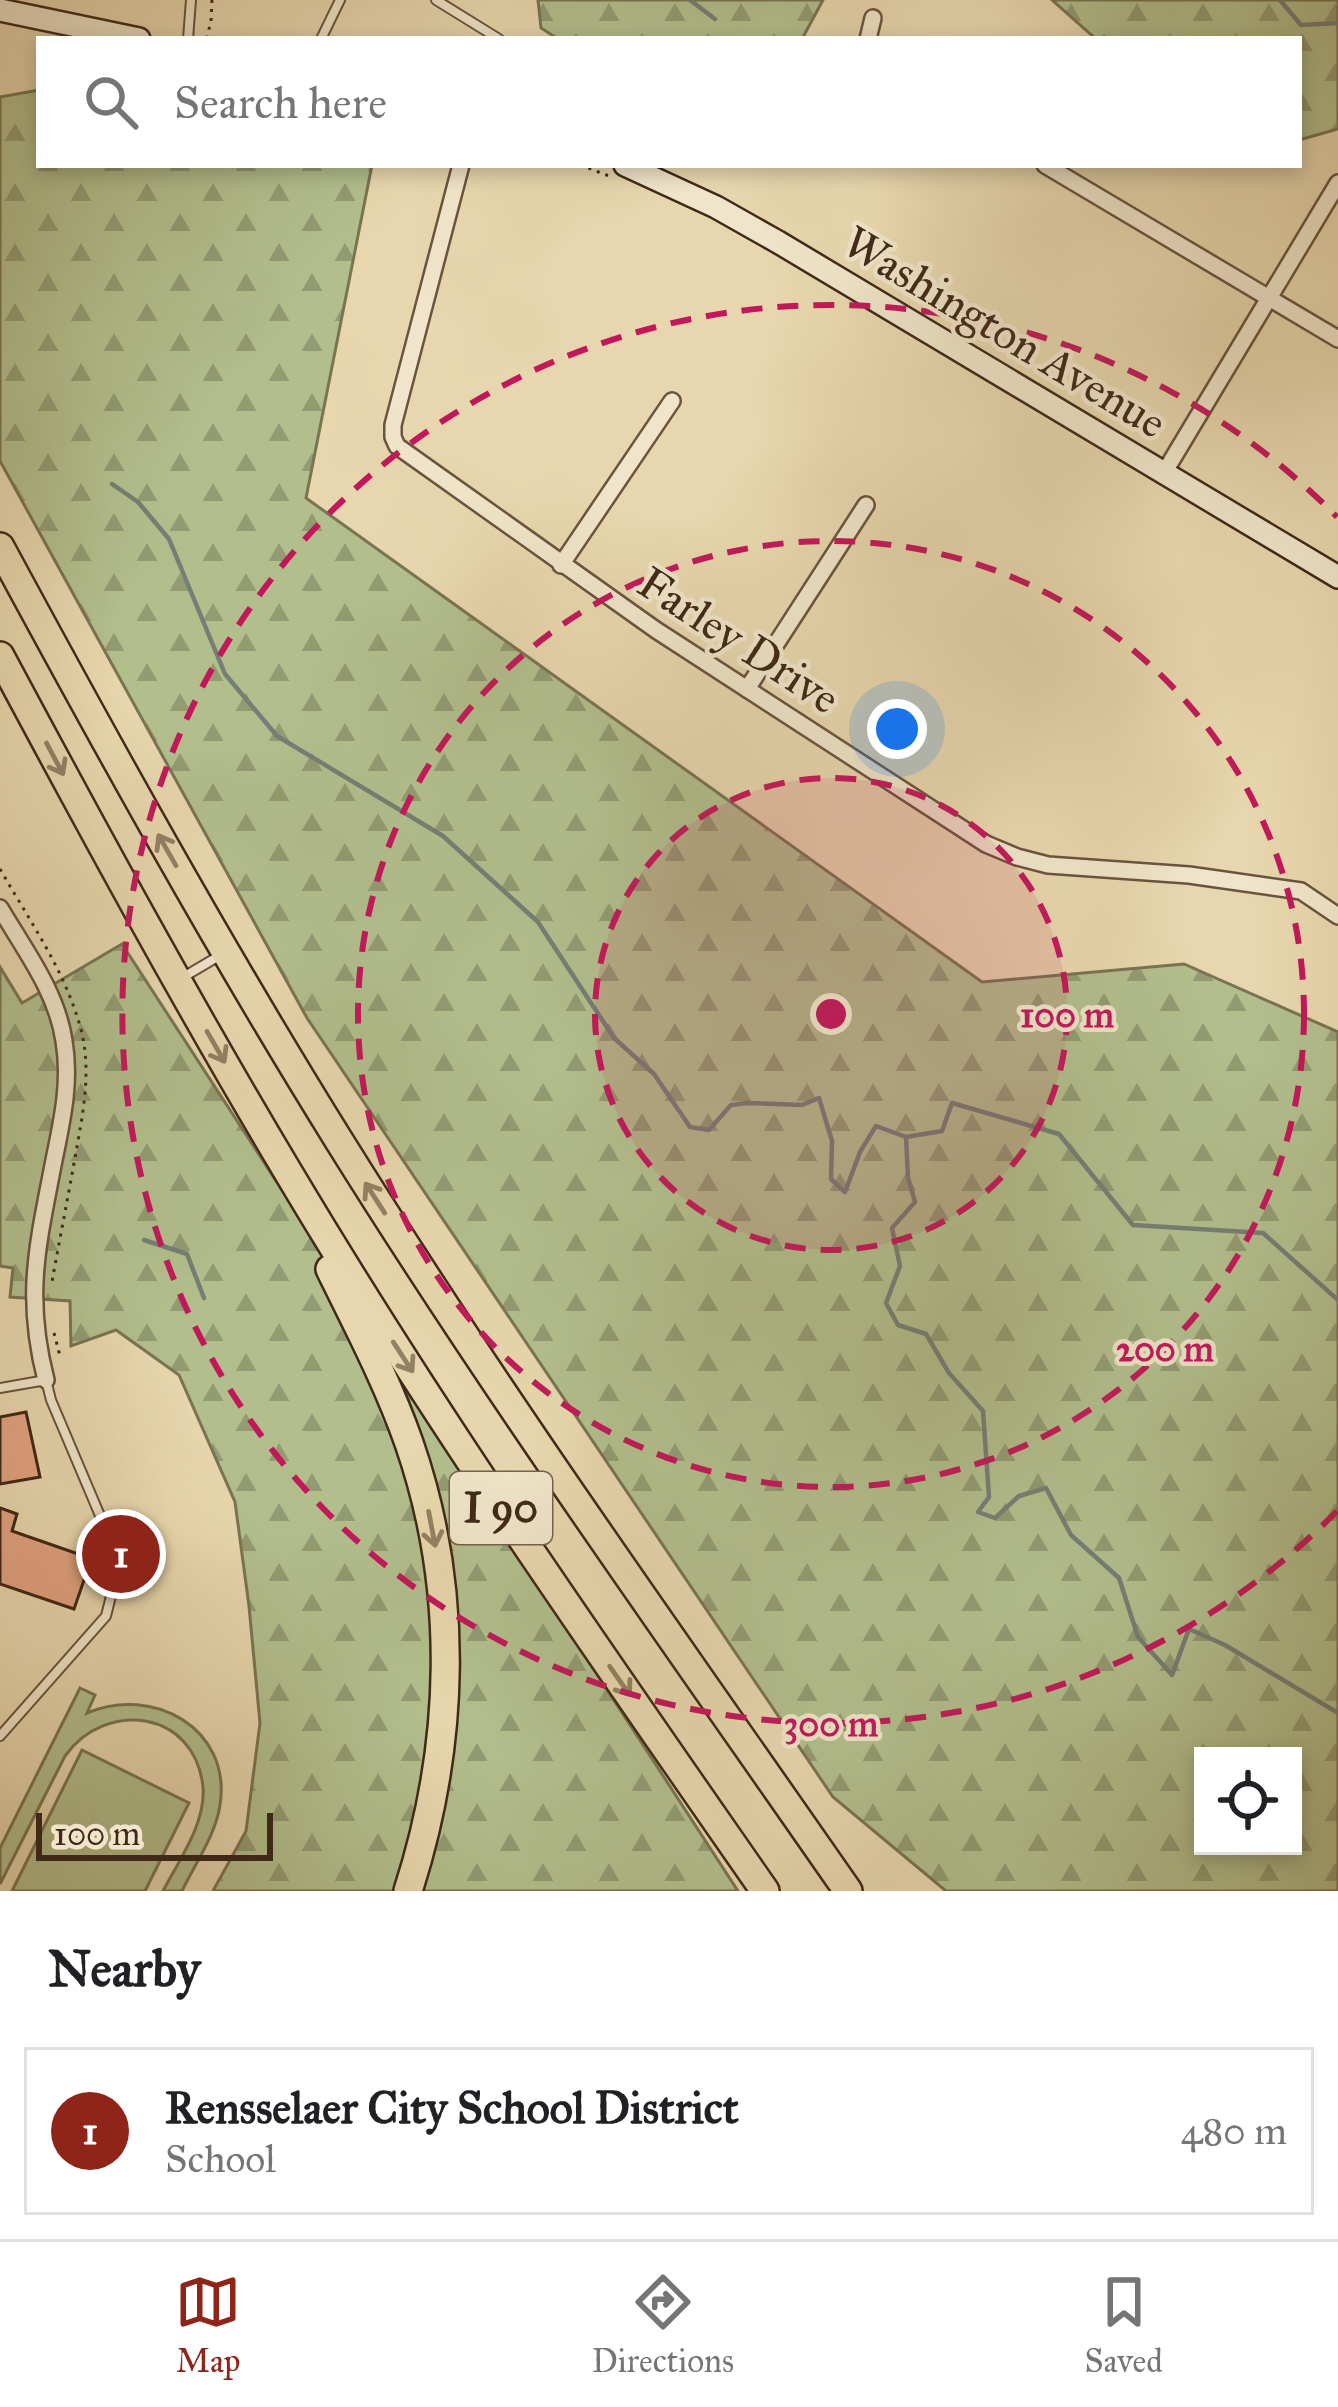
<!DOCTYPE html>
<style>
body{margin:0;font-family:"IM FELL Great Primer",serif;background:#f2f2f2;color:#202124}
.controls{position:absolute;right:36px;bottom:36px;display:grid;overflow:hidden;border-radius:0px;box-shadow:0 6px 18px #0003}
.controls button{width:108px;height:108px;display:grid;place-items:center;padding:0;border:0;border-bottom:3px solid #e0e0e0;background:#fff;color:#202124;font:60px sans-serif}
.scale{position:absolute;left:36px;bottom:30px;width:237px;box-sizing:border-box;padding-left:12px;border:6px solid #402918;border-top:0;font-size:33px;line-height:42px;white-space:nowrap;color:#402918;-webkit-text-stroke:9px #f0e5ca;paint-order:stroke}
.you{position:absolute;left:897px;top:729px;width:42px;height:42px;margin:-30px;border:9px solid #fff;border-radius:50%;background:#1a73e8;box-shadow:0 0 0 18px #1a73e833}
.badge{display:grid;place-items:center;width:78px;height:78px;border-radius:50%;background:#8f2418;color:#fff;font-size:39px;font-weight:700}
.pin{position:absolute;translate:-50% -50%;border:6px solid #fff;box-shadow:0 3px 12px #0006}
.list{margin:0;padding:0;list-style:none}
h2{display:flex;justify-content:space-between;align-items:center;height:156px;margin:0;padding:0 48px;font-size:51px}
h2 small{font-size:39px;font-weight:400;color:#757577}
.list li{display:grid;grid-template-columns:78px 1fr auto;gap:36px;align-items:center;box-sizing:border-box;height:168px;margin:0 24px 24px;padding:0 24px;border:3px solid #e0e0e0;border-radius:0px}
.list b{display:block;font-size:45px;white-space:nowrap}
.list p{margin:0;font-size:39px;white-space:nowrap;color:#757577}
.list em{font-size:39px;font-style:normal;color:#757577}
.icon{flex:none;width:66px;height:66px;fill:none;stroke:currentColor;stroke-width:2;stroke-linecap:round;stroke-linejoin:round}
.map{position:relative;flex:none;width:1338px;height:1891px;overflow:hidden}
.search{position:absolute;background:#fff;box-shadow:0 6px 18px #0003;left:36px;right:36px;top:36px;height:132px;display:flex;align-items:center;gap:30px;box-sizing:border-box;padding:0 42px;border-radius:0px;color:#757577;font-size:45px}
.sheet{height:348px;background:#fff}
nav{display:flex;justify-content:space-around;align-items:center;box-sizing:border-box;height:168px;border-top:3px solid #e0e0e0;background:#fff;font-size:33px;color:#757577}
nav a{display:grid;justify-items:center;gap:6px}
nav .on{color:#8f2418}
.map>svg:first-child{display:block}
</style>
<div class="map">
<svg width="1338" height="1891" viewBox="0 0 1338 1891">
<defs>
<pattern id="forest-firs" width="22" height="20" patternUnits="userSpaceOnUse" patternTransform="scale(3)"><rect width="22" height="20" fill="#b2bf8d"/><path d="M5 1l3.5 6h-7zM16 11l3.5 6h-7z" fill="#929b72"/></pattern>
</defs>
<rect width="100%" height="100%" fill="#e8d7ae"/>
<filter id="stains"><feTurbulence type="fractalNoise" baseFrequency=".00167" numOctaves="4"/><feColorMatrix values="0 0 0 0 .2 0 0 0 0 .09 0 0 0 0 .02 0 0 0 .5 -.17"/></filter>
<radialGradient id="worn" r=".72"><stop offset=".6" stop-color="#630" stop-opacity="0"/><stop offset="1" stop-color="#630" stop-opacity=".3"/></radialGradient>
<!-- green -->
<g fill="#b2bf8d" stroke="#797452" stroke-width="3">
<path d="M80,1688L95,1695L87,1713C152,1685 232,1728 220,1805C216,1834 195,1864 182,1891H163C179,1860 206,1823 203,1787C195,1710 106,1699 65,1756L0,1884V1848Z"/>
<polygon points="82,1750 189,1803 145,1891 12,1891"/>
</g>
<!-- forest -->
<g fill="url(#forest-firs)" stroke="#797452" stroke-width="3" fill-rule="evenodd">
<polygon points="538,0 823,0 802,39 558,39 541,28"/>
<polygon points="1052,0 1338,0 1338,129 1299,140 1299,39 1096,39"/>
<path d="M39,90V165H372L306,498L982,982L1184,964L1338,1032V1891H946L833,1797L307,1018L0,461V97ZM1293,1756V1846H1203V1756Z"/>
<polygon points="122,944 738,1891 213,1891 246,1831 260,1723 249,1606 235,1502 179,1375 116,1330 71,1346 70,1301 10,1297 13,1268 0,1266 0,967 22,1003"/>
</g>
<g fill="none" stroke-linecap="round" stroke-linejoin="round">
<!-- stream -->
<g stroke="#757f75" stroke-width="4.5">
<polyline points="690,0 715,19"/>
<polyline points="1280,0 1301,25 1338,23"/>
<polyline points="112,484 138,502 169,539 225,674 277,736 443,836 538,922 614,1038 654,1074 690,1127 709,1130 731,1105 747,1103 802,1105 819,1098 832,1141 831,1179 845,1192 860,1152 876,1126 906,1137 908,1178 915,1202 892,1228 900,1266 886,1303 898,1325 926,1334 949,1373 983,1411 989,1497 978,1512 995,1518 1019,1496 1046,1488 1071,1535 1119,1578 1138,1637 1172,1675 1189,1629 1225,1645 1338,1713"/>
<polyline points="906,1137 942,1131 952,1103 1059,1134 1133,1225 1263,1233 1338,1300"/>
<polyline points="144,1240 187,1254 204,1298"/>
</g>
</g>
<!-- building -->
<g fill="#e1a381" stroke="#402918" stroke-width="3">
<polygon points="26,1412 40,1477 0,1484 0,1417"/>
<polygon points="0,1508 17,1514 12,1531 84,1556 81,1564 102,1571 98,1584 84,1580 74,1609 0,1584"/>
</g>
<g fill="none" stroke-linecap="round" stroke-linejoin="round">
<defs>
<g id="lane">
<polyline points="436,0 499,39"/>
<polyline points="188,39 191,0"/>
<polyline points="321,39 340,0"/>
<polyline points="180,979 219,956"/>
<polyline points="0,1388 46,1380 51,1400 115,1551 116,1576 106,1616 0,1736"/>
</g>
<g id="street">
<polyline points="868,39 873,18"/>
<polyline points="461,165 393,425 393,437 397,446 656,630 986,844 1017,857 1048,865 1189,875 1301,891 1338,916"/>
<polyline points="1045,165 1338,339"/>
<polyline points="1164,473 1338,183"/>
<polyline points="561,565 672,401"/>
<polyline points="747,689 866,505"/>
<path d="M0,908C24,949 57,992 64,1041C71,1082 62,1121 54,1160C38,1244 24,1295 46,1380"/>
</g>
<g id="secondary">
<polyline points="0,10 139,39"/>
<polyline points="625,165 716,207 778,242 1338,577"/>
</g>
<g id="highway">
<path d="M0,547C108,747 218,946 338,1139C498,1396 675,1642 848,1891"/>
<path d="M0,656C93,830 187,1003 288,1172C435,1419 601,1655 765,1891"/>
<path d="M330,1269C358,1326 388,1383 409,1443C460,1590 455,1745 408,1891"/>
</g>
</defs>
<!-- lane casing -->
<use href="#lane" stroke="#6a543e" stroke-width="12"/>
<!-- street casing -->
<use href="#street" stroke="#6a543e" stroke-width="20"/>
<!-- secondary casing -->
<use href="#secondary" stroke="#402918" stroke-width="26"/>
<!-- highway casing -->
<use href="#highway" stroke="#402918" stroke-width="32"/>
<!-- path -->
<g stroke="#402918" stroke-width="3" stroke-dasharray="3 6" stroke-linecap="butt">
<polyline points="212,0 211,21 207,37 213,39"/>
<polyline points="580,165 612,177"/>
<path d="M0,869C29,920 64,969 80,1026C93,1071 82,1118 74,1163C67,1203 59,1242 52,1282"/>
<polyline points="54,1333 60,1356"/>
</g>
<!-- lane -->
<use href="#lane" stroke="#f0e5ca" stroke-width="8"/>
<!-- street -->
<use href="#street" stroke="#f0e5ca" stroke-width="15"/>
<!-- secondary -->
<use href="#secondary" stroke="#f0e5ca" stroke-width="21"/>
<!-- highway -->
<use href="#highway" stroke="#e8d7ae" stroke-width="27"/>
</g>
<!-- one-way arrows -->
<defs><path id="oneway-shaft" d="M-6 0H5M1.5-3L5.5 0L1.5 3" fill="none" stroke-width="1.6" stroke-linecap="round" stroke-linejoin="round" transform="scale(3)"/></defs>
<g stroke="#948063">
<use href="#oneway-shaft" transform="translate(55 759) rotate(62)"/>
<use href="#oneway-shaft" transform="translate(167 850) rotate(-120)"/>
<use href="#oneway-shaft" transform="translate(216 1047) rotate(60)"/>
<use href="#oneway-shaft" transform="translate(375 1198) rotate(-123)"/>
<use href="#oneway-shaft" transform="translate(403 1357) rotate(57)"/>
<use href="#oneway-shaft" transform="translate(432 1529) rotate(79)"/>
<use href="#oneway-shaft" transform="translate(620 1681) rotate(55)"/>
</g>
<!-- distance rings -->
<circle cx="831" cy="1014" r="236" fill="#c2185b" fill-opacity=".12"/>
<g fill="none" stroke="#c2185b" stroke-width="6" stroke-dasharray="21 15">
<circle cx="831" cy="1014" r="236"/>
<circle cx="831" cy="1014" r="473"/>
<path d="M1337 1511A709 709 0 1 1 1337 517"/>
</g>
<g text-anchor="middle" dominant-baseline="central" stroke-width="9" stroke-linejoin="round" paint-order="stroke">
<!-- shield labels -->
<rect fill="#f0e5ca" stroke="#75614d" stroke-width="3" x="450" y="1472" width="102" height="72" rx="9"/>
<g font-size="42" font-weight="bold" fill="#402918">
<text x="501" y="1508">I 90</text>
</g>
<!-- street labels -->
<g font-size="45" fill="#402918" stroke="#f0e5ca">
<text transform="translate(1005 332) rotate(31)">Washington Avenue</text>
<text transform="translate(739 640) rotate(33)">Farley Drive</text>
</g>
</g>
<circle cx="831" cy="1014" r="18" fill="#c2185b" stroke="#f0e5ca" stroke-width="6"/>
<g font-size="36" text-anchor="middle" font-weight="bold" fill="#c2185b" stroke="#f0e5ca" stroke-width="9" stroke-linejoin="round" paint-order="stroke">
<text x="1067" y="1027">100 m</text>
<text x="1165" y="1361">200 m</text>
<text x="831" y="1736">300 m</text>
</g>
<rect width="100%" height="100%" filter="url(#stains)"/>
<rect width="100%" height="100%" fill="url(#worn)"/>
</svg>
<div class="controls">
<button><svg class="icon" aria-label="locate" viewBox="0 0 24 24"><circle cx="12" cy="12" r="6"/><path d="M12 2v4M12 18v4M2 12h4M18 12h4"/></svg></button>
</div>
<div class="scale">100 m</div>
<div class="you"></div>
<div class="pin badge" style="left:121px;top:1554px">1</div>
<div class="search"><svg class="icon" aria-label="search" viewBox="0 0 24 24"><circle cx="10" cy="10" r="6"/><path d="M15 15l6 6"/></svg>Search here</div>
</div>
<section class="sheet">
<h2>Nearby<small></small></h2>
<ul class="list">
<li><span class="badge">1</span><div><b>Rensselaer City School District</b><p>School</p></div><em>480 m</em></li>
</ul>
</section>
<nav>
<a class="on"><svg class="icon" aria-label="map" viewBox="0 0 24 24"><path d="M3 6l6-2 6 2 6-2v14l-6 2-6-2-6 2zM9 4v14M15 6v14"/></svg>Map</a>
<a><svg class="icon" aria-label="directions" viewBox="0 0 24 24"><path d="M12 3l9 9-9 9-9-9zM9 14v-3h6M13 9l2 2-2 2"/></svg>Directions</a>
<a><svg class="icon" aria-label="saved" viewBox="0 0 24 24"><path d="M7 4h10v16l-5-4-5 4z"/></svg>Saved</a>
</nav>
